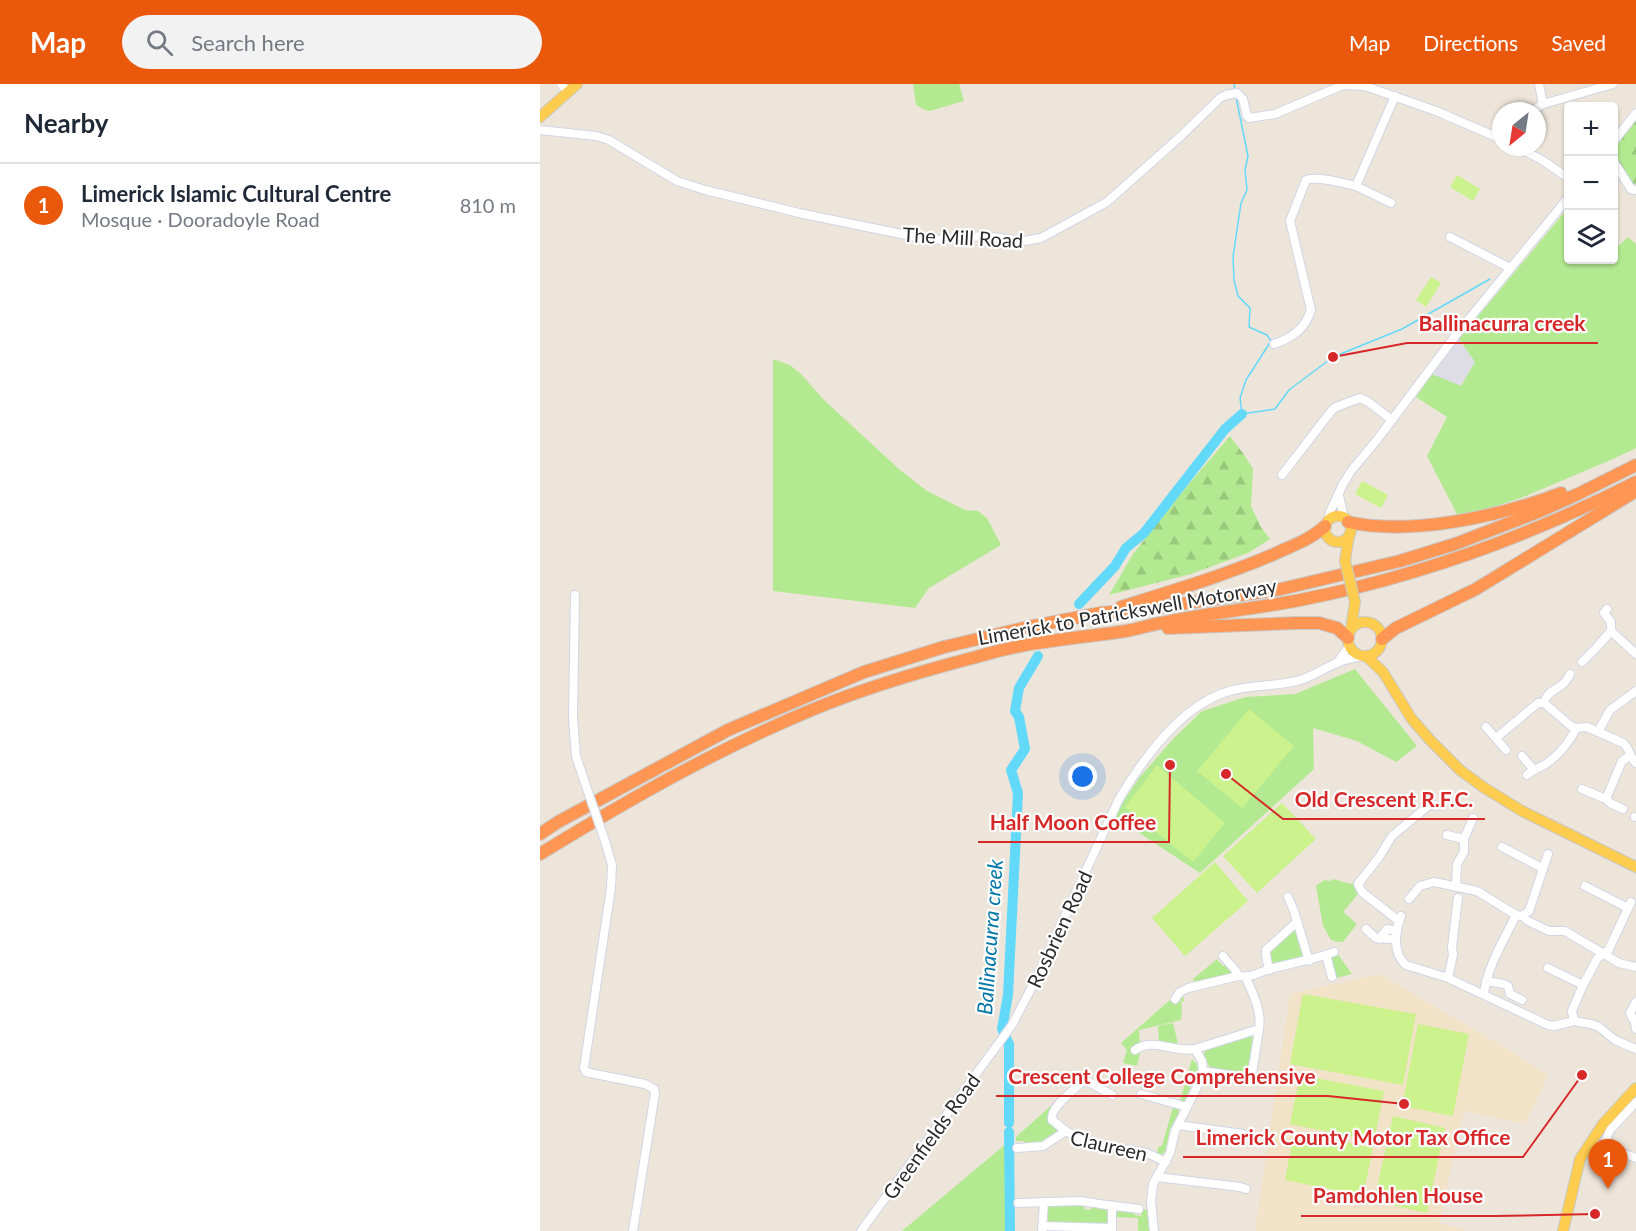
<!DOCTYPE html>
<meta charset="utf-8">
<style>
body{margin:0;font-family:Lato,sans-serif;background:#f2f2f3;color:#1f2937}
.controls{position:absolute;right:18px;top:18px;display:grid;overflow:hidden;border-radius:6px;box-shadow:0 2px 4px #0004}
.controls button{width:54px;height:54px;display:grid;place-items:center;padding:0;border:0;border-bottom:2px solid #e0e1e3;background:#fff;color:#1f2937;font:30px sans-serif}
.compass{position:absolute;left:952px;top:18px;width:54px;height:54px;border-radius:50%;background:#fff;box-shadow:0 2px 4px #0004;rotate:210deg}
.you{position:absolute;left:543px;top:693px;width:21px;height:21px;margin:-15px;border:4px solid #fff;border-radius:50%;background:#1a73e8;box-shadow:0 0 0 9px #1a73e833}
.badge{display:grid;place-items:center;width:39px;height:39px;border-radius:50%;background:#ea580c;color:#fff;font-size:20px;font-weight:700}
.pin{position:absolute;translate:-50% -50px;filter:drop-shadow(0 2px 3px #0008)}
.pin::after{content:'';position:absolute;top:32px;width:21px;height:18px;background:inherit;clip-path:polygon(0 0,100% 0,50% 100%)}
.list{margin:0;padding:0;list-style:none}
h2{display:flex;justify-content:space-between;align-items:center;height:78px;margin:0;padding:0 24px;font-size:26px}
h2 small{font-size:20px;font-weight:400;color:#747a83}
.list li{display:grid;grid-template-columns:39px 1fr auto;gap:18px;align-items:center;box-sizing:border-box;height:84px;padding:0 24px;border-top:2px solid #e0e1e3}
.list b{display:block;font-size:22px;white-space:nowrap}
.list p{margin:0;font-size:20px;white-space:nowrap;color:#747a83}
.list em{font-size:20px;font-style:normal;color:#747a83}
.icon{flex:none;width:33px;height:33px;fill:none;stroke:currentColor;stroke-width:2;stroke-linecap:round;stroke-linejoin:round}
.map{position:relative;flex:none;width:1096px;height:1147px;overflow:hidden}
header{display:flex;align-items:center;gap:36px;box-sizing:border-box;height:84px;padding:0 30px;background:#ea580c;color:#fff}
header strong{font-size:28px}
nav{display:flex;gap:33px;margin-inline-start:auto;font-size:21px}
.search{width:420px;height:54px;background:#f2f2f3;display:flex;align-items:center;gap:15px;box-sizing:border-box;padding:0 21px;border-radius:33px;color:#747a83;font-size:22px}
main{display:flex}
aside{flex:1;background:#fff}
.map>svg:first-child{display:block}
</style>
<header>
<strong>Map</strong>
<div class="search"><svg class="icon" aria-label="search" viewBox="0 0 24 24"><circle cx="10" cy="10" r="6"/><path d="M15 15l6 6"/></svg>Search here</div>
<nav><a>Map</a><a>Directions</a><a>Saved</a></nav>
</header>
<main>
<aside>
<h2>Nearby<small></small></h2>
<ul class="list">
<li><span class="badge">1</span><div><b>Limerick Islamic Cultural Centre</b><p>Mosque · Dooradoyle Road</p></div><em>810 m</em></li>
</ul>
</aside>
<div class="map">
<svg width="1096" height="1147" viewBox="0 0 1096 1147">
<defs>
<pattern id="forest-firs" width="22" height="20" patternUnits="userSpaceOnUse" patternTransform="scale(1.5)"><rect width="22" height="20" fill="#b3ea91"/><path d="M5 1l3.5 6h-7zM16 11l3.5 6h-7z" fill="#9ac97d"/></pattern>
</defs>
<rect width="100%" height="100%" fill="#eee5da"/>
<!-- industrial -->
<polygon fill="#dedce5" points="919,255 935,278 920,303 892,290"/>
<!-- education -->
<polygon fill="#f1e2c8" points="840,890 979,972 1008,992 998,1014 985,1040 924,1027 899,1139 929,1147 715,1147 750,910"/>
<!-- grass -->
<g fill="#b3ea91">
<polygon points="373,0 419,0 424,17 390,27 385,26 376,21"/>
<polygon points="1028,124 1028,176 1059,176 1061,178 1064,176 1074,176 1074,166 1088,153 1096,160 1096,364 1073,375 981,414 919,434 887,372 907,333 876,313 892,290 921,302 935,278 919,255"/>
<polygon points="233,275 250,281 261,290 284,316 360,386 387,407 425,426 438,427 447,434 461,461 389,504 375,524 233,507"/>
<polygon points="815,585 877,662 856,678 817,657 773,644 774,685 660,789 575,733 580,723 599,694 633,655 662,627 706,613 755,610"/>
<polygon points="793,795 811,800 814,798 814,803 818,810 803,828 817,840 803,858 798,858 791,856 783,842 776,802 784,796 790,797"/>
<polygon points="753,845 755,846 764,873 735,881 731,880 728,872 730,865"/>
<polygon points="797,869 812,890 796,894 790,876 791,873"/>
<polygon points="677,875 683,882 686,881 693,889 655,900 653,895"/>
<polygon points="643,911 644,917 641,918 642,924 641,936 599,946 600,960 591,967 592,970 596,970 601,965 597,982 583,979 587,966 581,959 630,916 635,921 641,917 641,912"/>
<polygon points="633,939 638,960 619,958 618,942"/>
<polygon points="712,952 714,955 706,990 670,984 664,971 665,966"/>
<polygon points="652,975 657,980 658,985 645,1016 642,1018 640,1017"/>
<polygon points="514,1019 508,1029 508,1034 519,1046 518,1048 503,1060 484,1061 484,1057 476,1057 476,1053"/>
<polygon points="633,1023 637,1024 639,1028 630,1045 625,1069 620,1070 617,1069 619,1062 622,1062"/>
<polygon points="474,1053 474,1147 362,1147"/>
<polygon points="540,1120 544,1121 544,1125 551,1126 551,1123 555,1124 555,1122 569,1124 568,1141 508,1139 507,1137 508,1121"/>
<polygon points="602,1125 607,1126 609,1147 598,1147 598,1134 576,1133 576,1128 578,1127 594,1128 595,1131 601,1132"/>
</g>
<!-- forest -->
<g fill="url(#forest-firs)">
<polygon points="1096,36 1096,99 1094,101 1074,72 1074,65"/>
<polygon points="690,352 705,372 713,385 711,422 721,443 730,455 708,469 651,490 569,511 593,470 648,401"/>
</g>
<!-- pitch -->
<g fill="#cbf28c">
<polygon points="917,91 940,105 933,117 910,103"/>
<polygon points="891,193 901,199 886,223 876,216"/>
<polygon points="822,397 848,411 841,424 815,410"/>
<polygon points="709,625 754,662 702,724 657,687"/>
<polygon points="617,681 685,739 653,778 585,723"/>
<polygon points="742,719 776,755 717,809 683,772"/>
<polygon points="675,778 708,817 645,872 612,834"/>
<polygon points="763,910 876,930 863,1001 750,980"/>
<polygon points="878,940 929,950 913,1032 862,1022"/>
<polygon points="760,991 844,1007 834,1057 750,1040"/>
<polygon points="853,1032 905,1044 887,1129 834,1117"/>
<polygon points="754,1048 833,1064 823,1112 745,1096"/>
</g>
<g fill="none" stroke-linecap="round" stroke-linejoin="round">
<!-- stream -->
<g stroke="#63d9fa" stroke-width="1.5">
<polyline points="694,0 695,6"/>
<polyline points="696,13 708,72 705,86 707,106 701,119 693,173 694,196 698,212 710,224 709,243 727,251 731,257 706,296 700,314 702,330 735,325 749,306 793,273 862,245 950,195"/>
</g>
<!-- river -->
<g stroke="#63d9fa" stroke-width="10">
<polyline points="539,520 575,482 586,464 604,449 685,345 702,330"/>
<polyline points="469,1039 469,960 462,945 468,911 478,709 471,686 485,665 479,633 475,627 479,604 498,572"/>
<polyline points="469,1048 470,1147"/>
</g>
<defs>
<g id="minor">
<polyline points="21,0 28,8"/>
<polyline points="999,0 1003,20"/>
<polyline points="992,27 1003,20 1073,0"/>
<polyline points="0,46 56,52 69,56 137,97 165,106 259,129 371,152 402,156 443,152 485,157 501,154 567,118 641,52 680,14 686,11 697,9 703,15 707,32 709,34 735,30 803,1 825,2 896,27 961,55"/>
<polyline points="1074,57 1096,29"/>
<polyline points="977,63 1002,76 1028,94"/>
<polyline points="1074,78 1091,105 1096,106"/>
<polyline points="816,102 851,119"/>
<polyline points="910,153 970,184"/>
<path d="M734,260C752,254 765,245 771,226L750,137L766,96C781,92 801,99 816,102L855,12"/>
<polyline points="742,391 792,326 796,323 820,314 827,317 852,336"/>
<polyline points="799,412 804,434"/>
<polyline points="788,436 790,428 803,400 811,387 836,357 916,251 1028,114"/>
<polyline points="35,511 33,634 36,672 44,696"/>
<polyline points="1067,525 1064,529 1071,538 1071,547 1096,570"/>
<polyline points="1042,578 1057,563 1071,547"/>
<polyline points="797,579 809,562"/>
<path d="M1004,619L1031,642L1036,644L1047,643L1083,659C1090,664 1089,673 1096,679"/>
<path d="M1004,619C1008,603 1023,607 1030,590"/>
<polyline points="946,643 966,666"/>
<polyline points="1058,648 1070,626 1096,607"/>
<polyline points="956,654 998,619 1004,619"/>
<polyline points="982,672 993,685"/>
<path d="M987,691C992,686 997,685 1004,681C1017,673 1030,658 1036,644"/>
<polyline points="1042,705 1066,715 1070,719 1083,725"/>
<polyline points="1066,715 1082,677 1090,672"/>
<polyline points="1095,733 1096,733"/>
<polyline points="907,751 924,755"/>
<polyline points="65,757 72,781 71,804 44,984 46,988 50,989 105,1000 114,1005 115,1009 93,1147"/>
<polyline points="962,763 1002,784"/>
<polyline points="1045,802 1088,824"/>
<polyline points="916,803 917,780 924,768 924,755 933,734"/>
<polyline points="748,813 754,827 769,877"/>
<polyline points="869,815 880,802 894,798 937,807 976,831"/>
<path d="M861,832C855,848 852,869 866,881L908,894L1008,941L1013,942L1034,937L1051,940L1059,943L1075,956L1096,965"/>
<polyline points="982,832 988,837 1009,847 1025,847 1079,879 1096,883"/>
<polyline points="859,837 822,808 818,800 839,773 852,752 888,722 891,720 897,722"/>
<polyline points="826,845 836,854 850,855"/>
<polyline points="839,855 847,845 857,847"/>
<polyline points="786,871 792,893"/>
<polyline points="683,872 696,887 698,892"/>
<polyline points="1008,884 1043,901"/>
<polyline points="729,886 726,871 726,866 757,838"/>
<polyline points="908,894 913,871 912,863 918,814"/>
<polyline points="946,897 964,900 968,902 970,910 982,916"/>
<path d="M944,909C948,881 964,856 976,831L982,832L989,827L1008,770"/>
<path d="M635,915L640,908L648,904L698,892C713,894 716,889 730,885C751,879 773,876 794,868"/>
<polyline points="1096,918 1090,929 1095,938 1096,945"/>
<polyline points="1034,937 1032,927 1043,901 1057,875 1063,869 1068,867 1091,818"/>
<path d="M595,966C613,953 635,969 655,965"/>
<polyline points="663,987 709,994 712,990 719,945"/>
<polyline points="601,1010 647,1023"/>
<polyline points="638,1041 703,1050"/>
<path d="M526,1047L512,1036C510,1023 533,1007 542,998L547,997L572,1011"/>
<polyline points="1059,1061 1096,1074"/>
<polyline points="1063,1063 1070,1046 1096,1018"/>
<polyline points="477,1064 503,1062 526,1047 548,1059 607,1069 626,1078"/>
<polyline points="617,1093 700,1103 706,1105"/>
<polyline points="478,1119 540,1117 554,1119"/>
<polyline points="559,1120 599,1125"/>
<polyline points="503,1142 572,1144"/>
<path d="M321,1147L472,941L494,899L579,715C604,673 643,618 693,606C714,601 736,602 757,597C772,593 784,584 799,578C806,575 813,574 821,572"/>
<polyline points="502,1147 504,1118"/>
<polyline points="572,1147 572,1122"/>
<path d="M614,1147L611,1118L613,1100L630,1069L635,1047L656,1005L663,987L662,977L655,965L719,945C722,927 713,910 706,894"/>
</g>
<g id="major">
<polyline points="0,33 37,0"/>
<circle cx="798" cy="445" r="13"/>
<polyline points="805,477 809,451"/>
<circle cx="825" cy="555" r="17"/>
<polyline points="811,545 815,518"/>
<polyline points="826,572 843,588 871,634 891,657 920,686 943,703 982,727 1096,783"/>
<polyline points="1023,1147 1040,1075 1063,1040 1096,1004"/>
</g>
<g id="highway">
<path d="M808,438C872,452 961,432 1021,409"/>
<path d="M581,523C632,507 683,492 732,471C751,462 770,456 785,442"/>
<polyline points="628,544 756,539 779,539 797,544 808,554"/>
<polyline points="842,555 856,544 936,505 1096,407"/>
<polyline points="0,750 18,738 188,646 324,588 404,563 488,543 560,529 607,525 741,505 860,477 915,460 998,428 1038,410 1096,381"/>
<path d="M0,770C88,716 179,664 274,625C327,603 382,587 436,573C460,566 486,560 511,557C536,553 561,551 586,547C598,545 609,541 621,539C667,529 714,525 760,516C877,493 990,452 1096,398"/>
</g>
</defs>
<!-- minor casing -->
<use href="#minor" stroke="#d0d5e5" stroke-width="10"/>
<!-- major casing -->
<use href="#major" stroke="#c8c8c8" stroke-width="12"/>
<!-- highway casing -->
<use href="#highway" stroke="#c8c8c8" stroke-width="14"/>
<!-- minor -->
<use href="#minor" stroke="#fff" stroke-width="8"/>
<!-- major -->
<use href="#major" stroke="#fecd4f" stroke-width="10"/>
<!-- highway -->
<use href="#highway" stroke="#ff9654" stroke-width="12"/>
<defs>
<polyline id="minor-bridge" points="44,696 65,757"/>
<polyline id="major-bridge" points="805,477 815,518"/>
</defs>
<!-- minor-bridge casing -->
<use href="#minor-bridge" stroke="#d0d5e5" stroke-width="10" stroke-linecap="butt"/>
<!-- major-bridge casing -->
<use href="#major-bridge" stroke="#c8c8c8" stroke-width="12" stroke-linecap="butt"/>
<!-- minor-bridge -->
<use href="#minor-bridge" stroke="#fff" stroke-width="8"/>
<!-- major-bridge -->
<use href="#major-bridge" stroke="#fecd4f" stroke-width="10"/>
</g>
<g text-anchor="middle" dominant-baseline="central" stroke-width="4.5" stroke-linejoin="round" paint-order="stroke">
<!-- street labels -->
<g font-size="20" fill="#2a2a2a" stroke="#fff">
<text transform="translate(423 153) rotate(3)">The Mill Road</text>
<text transform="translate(587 527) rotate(-10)">Limerick to Patrickswell Motorway</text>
<text transform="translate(519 845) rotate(-65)">Rosbrien Road</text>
<text transform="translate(391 1052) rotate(-54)">Greenfields Road</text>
<text transform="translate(569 1061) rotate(13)">Claureen</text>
</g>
<!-- water labels -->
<g font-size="21" font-style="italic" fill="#0076a8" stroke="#fff">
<text transform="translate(449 853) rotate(-86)">Ballinacurra creek</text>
</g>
</g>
<!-- callouts -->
<path fill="none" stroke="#d62828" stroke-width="2" d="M793 273L867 259H1058M686 690L743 735H945M630 681L629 758H438M864 1020L788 1012H456M1042 991L983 1073H643M1055 1130L955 1132H761"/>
<g fill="#d62828" stroke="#fff" stroke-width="2">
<circle cx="793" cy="273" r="6"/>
<circle cx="686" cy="690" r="6"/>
<circle cx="630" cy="681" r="6"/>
<circle cx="864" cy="1020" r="6"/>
<circle cx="1042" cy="991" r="6"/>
<circle cx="1055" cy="1130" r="6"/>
</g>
<g font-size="21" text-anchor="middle" font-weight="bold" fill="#d62828" stroke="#fff" stroke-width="4.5" stroke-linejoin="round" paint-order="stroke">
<text x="962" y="247">Ballinacurra creek</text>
<text x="844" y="723">Old Crescent R.F.C.</text>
<text x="533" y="746">Half Moon Coffee</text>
<text x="622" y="1000">Crescent College Comprehensive</text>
<text x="813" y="1061">Limerick County Motor Tax Office</text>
<text x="858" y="1119">Pamdohlen House</text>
</g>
</svg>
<div class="controls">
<button>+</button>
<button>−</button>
<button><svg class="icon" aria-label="layers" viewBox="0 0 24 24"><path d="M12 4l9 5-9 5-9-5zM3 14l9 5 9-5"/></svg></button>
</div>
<svg class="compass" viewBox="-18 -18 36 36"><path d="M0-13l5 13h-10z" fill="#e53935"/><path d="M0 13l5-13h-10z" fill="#747a83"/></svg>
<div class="you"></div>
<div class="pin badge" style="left:1068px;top:1105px">1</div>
</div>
</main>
